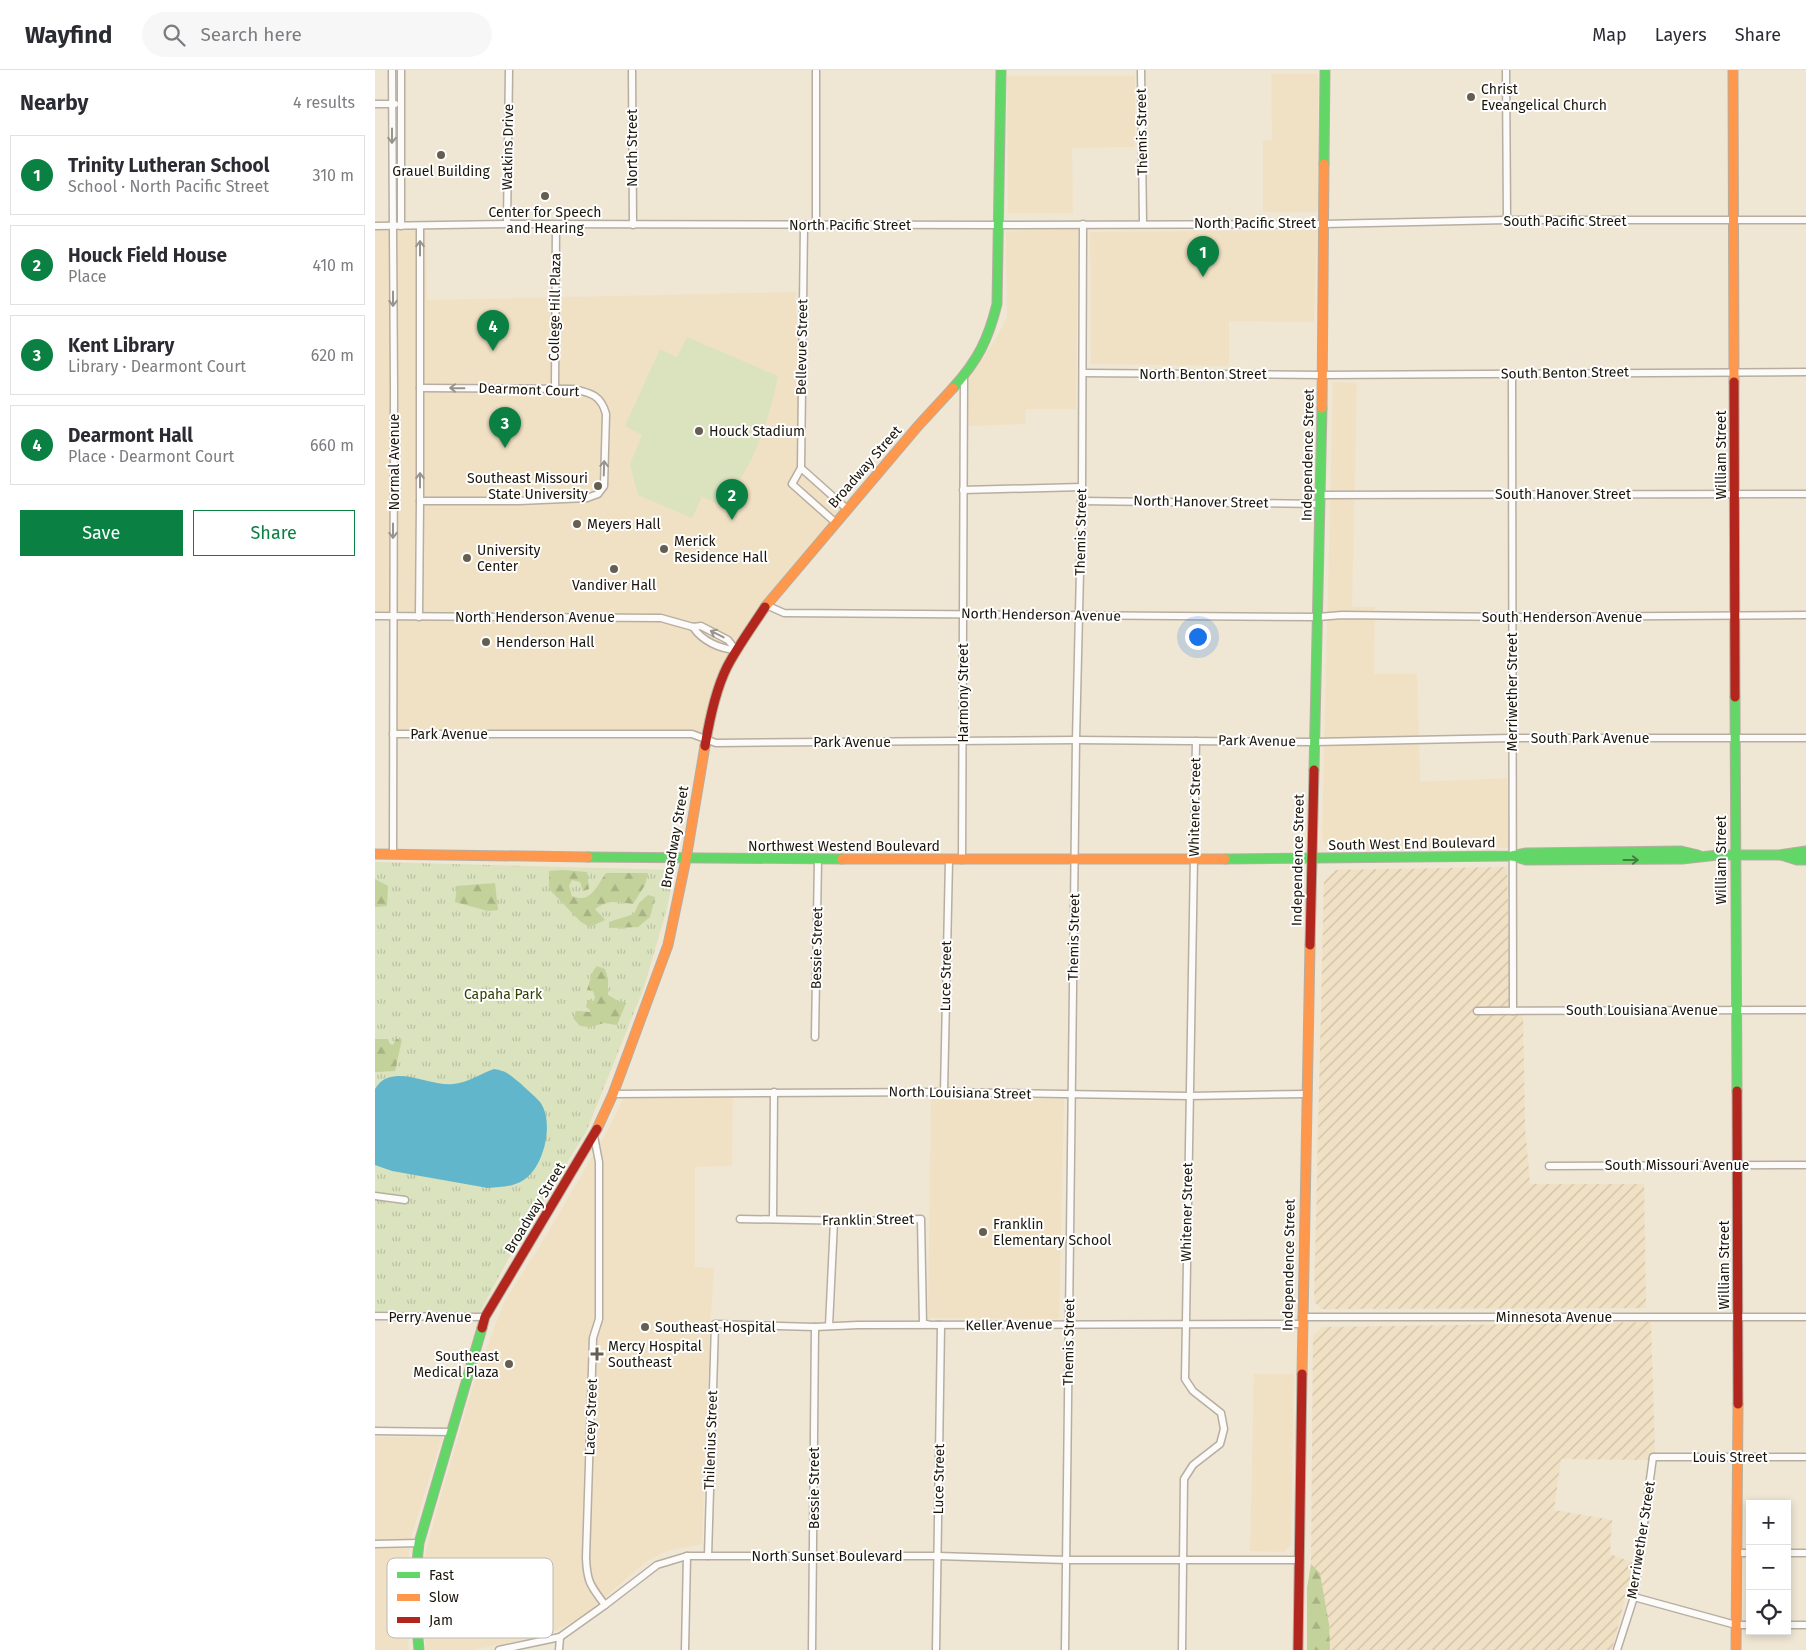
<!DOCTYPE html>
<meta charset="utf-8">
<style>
body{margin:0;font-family:"Fira Sans",sans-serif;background:#f7f7f7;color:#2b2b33}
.controls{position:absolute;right:15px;bottom:15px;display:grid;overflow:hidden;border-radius:0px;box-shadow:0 2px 8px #0003}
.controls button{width:45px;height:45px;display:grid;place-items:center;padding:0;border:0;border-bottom:1px solid #e1e1e2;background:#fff;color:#2b2b33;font:25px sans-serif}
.you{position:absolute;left:822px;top:566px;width:18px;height:18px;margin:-12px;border:4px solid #fff;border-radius:50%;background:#1a73e8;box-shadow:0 0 0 8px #1a73e833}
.badge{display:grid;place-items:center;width:32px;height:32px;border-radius:50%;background:#0b8043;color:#fff;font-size:16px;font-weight:700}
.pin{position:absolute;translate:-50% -41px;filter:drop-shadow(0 1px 2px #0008)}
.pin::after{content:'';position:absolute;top:26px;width:18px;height:15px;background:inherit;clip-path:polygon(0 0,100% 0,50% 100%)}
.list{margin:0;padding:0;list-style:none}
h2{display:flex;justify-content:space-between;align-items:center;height:65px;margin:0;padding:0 20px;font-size:21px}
h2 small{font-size:16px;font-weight:400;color:#7c7c81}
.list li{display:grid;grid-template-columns:32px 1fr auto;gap:15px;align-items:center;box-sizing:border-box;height:80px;margin:0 10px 10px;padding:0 10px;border:1px solid #e1e1e2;border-radius:0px}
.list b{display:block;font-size:19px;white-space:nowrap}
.list p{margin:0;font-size:16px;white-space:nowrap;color:#7c7c81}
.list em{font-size:16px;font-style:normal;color:#7c7c81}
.actions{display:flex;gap:10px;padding:15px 20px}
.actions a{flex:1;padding:11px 0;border:1px solid #0b8043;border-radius:0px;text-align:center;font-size:18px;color:#0b8043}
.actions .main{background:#0b8043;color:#fff}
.icon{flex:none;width:28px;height:28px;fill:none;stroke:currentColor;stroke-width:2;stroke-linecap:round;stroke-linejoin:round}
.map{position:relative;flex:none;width:1431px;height:1580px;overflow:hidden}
header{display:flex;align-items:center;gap:30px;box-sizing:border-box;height:70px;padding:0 25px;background:#fff;border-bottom:1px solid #e1e1e2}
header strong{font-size:24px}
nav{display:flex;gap:28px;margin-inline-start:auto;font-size:18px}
.search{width:350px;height:45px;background:#f7f7f7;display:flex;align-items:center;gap:12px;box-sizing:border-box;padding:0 18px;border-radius:28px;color:#7c7c81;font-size:19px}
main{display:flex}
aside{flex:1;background:#fff}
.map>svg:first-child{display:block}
</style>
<header>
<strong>Wayfind</strong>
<div class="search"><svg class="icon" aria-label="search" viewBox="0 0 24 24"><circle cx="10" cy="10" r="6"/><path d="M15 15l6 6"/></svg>Search here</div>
<nav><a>Map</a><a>Layers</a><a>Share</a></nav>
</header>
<main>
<aside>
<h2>Nearby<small>4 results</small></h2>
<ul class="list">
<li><span class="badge">1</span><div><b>Trinity Lutheran School</b><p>School · North Pacific Street</p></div><em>310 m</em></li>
<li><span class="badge">2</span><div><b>Houck Field House</b><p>Place</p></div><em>410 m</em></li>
<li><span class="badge">3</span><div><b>Kent Library</b><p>Library · Dearmont Court</p></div><em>620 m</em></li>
<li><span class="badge">4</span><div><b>Dearmont Hall</b><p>Place · Dearmont Court</p></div><em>660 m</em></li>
</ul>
<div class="actions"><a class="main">Save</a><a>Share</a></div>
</aside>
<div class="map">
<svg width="1431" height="1580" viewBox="0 0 1431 1580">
<defs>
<pattern id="industrial-furrows" width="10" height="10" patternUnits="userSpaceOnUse" patternTransform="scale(1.25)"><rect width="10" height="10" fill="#f1e1c4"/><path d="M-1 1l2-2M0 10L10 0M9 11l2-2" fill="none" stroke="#cec0a7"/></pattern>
<pattern id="grass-tufts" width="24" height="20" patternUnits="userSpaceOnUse" patternTransform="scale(1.25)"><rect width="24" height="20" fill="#dae2be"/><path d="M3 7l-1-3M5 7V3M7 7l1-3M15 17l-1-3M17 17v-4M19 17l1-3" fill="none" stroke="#bac1a2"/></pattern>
<pattern id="forest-firs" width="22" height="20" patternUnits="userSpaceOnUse" patternTransform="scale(1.25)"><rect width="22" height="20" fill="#c3d19b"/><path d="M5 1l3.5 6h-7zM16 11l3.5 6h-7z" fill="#a7b384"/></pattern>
</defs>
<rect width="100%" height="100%" fill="#efe6d4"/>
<!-- built -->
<g fill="#f1e1c4">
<polygon points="896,4 943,4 944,142 888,142 888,71 897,70"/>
<polygon points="632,6 760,6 760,77 697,78 698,143 633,143"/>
<polygon points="0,156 18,156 51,161 52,230 421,222 421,243 428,249 426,398 472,439 361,580 331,669 317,664 18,664 18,547 0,546"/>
<polygon points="703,159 701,339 651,339 650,354 593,356 593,310 623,265 632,247 631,161"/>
<polygon points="942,160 939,252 854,251 854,296 716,294 715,162"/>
<polygon points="958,312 982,313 977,537 1000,537 999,604 1042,604 1045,712 1132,708 1134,778 958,781 949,774 947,766"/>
<polygon points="358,1026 357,1096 320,1097 320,1197 339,1198 335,1259 327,1474 292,1481 272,1491 207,1547 178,1562 165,1566 98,1580 51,1580 48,1507 51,1482 61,1443 100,1309 129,1232 165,1176 235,1056 248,1029 265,1027"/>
<polygon points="556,1029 689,1029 684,1249 553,1248"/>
<polygon points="879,1304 919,1304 916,1475 909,1482 875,1481"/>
<polygon points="0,1367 67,1367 37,1464 30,1510 30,1528 34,1580 0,1580"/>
</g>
<!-- industrial -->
<g fill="url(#industrial-furrows)">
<polygon points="1132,797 1136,945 1148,945 1150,1057 1155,1114 1269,1114 1271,1238 946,1239 939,1231 949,812 960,800"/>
<polygon points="1276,1252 1280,1383 1272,1390 1186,1389 1179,1440 1237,1450 1235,1484 1259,1493 1237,1580 955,1580 954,1554 945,1503 936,1494 938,1265 948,1257"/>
</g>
<!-- grass -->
<polygon fill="url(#grass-tufts)" points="0,792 300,800 291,842 268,920 211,1062 137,1182 105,1242 0,1241"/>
<!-- forest -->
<g fill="url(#forest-firs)">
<path d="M188,800L212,802L214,819L208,821L205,812L197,810L194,816L197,826C216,834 221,817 231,803H273L270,815L258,834C242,832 234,829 220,839L230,850L215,857L206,852L174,819V801Z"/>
<polygon points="0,809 13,816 12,836 0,837"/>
<polygon points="120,813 123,840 113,841 80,832 82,816"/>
<polygon points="273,825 280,827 275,847 263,857 234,858 234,852 259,844 264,833"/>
<polygon points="222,896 230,899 233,909 233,925 243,931 251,933 242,955 229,953 215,957 205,956 198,948 202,941 215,942 215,940 211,937 213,930 219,931 220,927 218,921 212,920 218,901"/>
<polygon points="0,969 13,969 15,974 18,975 21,969 27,969 20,1001 0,1002"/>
<polygon points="936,1494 945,1503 954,1554 955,1580 932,1580 932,1518"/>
</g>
<!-- garden -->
<path fill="#dae2be" d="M312,267L403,306C393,355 379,396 346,435L327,427L317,448L263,425L255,394L267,365L250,356L285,279L302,287Z"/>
<!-- water -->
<path fill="#61b6cb" d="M119,999C132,1001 135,1005 145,1013C151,1019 159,1025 165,1032C180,1052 169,1099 147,1111C137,1117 124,1117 113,1118L17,1101L0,1095V1019C16,991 55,1017 78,1014C92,1013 105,1004 119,999Z"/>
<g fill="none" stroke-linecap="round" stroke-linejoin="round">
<defs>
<g id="street">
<polyline points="17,0 19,318 18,784"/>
<polyline points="26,0 26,156"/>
<polyline points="257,0 258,155"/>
<polyline points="766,0 768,153"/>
<polyline points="1131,0 1132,150"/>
<polyline points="0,34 20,34"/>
<polyline points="132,154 134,0"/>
<polyline points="429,155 426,398 417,414 461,453"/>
<polyline points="441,155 441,0"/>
<polyline points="0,156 132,154 624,155 949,154 1132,150 1431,150"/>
<polyline points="708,303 948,305 1431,302"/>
<polyline points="1137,304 1138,941"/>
<path d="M45,318L198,319C216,323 226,325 231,344L229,416L223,424L212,428L144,431H45"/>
<polyline points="180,320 181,155"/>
<polyline points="426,398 472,439"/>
<polyline points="588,420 707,417"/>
<polyline points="945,425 1431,424"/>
<polyline points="706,431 945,434"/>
<polyline points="391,535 409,543 943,547 967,545 1137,547 1431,545"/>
<polyline points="0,546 286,548 318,557 326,556 353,570 361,580"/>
<polyline points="44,547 45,431 45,156"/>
<path d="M318,557C327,571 345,579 361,580"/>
<polyline points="18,664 317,664 341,673 701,670 939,672 1137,668 1431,668"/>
<polyline points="587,790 589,305"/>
<polyline points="1102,941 1431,940"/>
<polyline points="440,967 443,789"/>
<polyline points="569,1022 574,790"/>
<polyline points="238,1024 569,1022 814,1026 931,1024"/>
<path d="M219,1066L224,1092V1249L218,1268L211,1488C212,1513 216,1516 230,1535"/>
<polyline points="1174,1096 1431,1095"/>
<polyline points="0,1126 30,1130"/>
<polyline points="365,1149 483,1151 546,1149 548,1254 552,1254"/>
<polyline points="398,1149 399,1022"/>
<polyline points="0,1246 110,1247"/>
<polyline points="927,1247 1431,1247"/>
<polyline points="454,1256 459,1151"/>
<polyline points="0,1361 76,1362"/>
<polyline points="0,1474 44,1473"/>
<polyline points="1361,1483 1375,1483"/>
<polyline points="1412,1483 1431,1483"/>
<polyline points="333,1486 340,1254 440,1257 483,1255 927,1254"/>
<polyline points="1259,1527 1361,1555 1375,1555"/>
<polyline points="1412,1555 1431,1555"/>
<polyline points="124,1580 185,1567 230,1535 282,1495 312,1486 563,1486 692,1490 924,1490"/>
<polyline points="184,1580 185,1567"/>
<polyline points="310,1580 312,1486"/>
<polyline points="437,1580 440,1257"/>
<polyline points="561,1580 566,1255 562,1255"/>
<polyline points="690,1580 701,670 707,417 708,154"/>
<polyline points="807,1580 809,1409 818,1395 845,1374 849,1359 846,1343 818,1321 810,1309 821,671"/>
<polyline points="1242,1580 1259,1527 1278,1387 1431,1387"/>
</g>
<g id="fast">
<polyline points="949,94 950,0"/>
<path d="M578,318C603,290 613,270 622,234L626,0"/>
<polyline points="1360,627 1362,1021"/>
<polyline points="939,700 947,338"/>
<polyline points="1406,785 1422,790 1431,790"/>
<polyline points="1138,786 1151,790 1307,789 1343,785 1404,785 1431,781"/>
<polyline points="213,787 467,789"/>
<polyline points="850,789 1137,786 1151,783 1306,781 1323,785"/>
<polyline points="44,1580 39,1521 44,1473 107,1258"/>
</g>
<g id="slow">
<polyline points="1358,0 1359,312"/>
<polyline points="947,338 949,94"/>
<polyline points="390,537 543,356 578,318"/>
<polyline points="0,784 213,787"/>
<polyline points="467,789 850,789"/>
<polyline points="222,1059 238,1024 293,875 311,789 330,676"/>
<polyline points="927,1304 935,875"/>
<polyline points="1361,1580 1363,1334"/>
</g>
<g id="jam">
<polyline points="1359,312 1360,627"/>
<path d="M330,676C334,652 341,619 352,597C363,576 377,557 390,537"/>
<polyline points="935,875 939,700"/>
<polyline points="1362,1021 1363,1334"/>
<polyline points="107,1258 110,1247 222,1059"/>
<polyline points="923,1580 927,1304"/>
</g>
</defs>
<!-- street casing -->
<use href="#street" stroke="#b6aea1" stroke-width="9"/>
<!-- fast casing -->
<use href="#fast" stroke="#b6aea1" stroke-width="11"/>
<!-- slow casing -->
<use href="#slow" stroke="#b6aea1" stroke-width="11"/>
<!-- jam casing -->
<use href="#jam" stroke="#b6aea1" stroke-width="11"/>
<!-- street -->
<use href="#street" stroke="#fdfbf9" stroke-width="6"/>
<!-- fast -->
<use href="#fast" stroke="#63d668" stroke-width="9"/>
<!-- slow -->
<use href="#slow" stroke="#ff974d" stroke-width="9"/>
<!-- jam -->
<use href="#jam" stroke="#b3261e" stroke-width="9"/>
</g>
<!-- one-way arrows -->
<defs><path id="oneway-shaft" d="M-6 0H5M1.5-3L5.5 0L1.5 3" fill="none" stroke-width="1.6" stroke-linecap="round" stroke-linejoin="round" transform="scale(1.25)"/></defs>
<g stroke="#97948d">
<use href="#oneway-shaft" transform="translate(17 66) rotate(90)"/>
<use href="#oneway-shaft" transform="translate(45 178) rotate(-90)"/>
<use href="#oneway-shaft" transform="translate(18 229) rotate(90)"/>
<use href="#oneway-shaft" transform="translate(82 318) rotate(-179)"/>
<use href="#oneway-shaft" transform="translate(229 398) rotate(-88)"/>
<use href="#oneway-shaft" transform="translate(45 410) rotate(-90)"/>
<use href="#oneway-shaft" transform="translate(18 461) rotate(90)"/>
<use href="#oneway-shaft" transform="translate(342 564) rotate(-153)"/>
</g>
<use stroke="#437f3e" href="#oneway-shaft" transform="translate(1256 790)"/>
<!-- markers -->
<g fill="#655e51" stroke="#fff" stroke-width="2">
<circle cx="1096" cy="27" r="5"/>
<circle cx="66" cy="85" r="5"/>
<circle cx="170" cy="126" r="5"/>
<circle cx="324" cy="361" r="5"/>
<circle cx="223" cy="416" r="5"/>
<circle cx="202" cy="454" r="5"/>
<circle cx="289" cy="479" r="5"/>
<circle cx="92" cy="488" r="5"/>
<circle cx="239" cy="499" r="5"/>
<circle cx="111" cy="572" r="5"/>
<circle cx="608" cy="1162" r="5"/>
<circle cx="270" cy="1257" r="5"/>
<path d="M219.5 1276.5h5v5h5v5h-5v5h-5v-5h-5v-5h5z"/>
<circle cx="134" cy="1294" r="5"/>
</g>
<g text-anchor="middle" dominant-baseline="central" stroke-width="4" stroke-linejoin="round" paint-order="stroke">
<!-- poi labels -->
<g font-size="14" fill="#1b150a" stroke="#fff" text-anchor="start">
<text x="1106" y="19">Christ<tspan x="1106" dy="16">Eveangelical Church</tspan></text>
<text x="66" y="101" text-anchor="middle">Grauel Building</text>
<text x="170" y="142" text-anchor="middle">Center for Speech<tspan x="170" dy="16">and Hearing</tspan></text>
<text x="334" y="361">Houck Stadium</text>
<text x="213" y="408" text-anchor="end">Southeast Missouri<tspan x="213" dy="16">State University</tspan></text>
<text x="212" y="454">Meyers Hall</text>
<text x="299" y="471">Merick<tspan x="299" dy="16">Residence Hall</tspan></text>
<text x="102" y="480">University<tspan x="102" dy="16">Center</tspan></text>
<text x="239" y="515" text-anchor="middle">Vandiver Hall</text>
<text x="121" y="572">Henderson Hall</text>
<text x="618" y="1154">Franklin<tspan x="618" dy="16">Elementary School</tspan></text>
<text x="280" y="1257">Southeast Hospital</text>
<text x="233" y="1276">Mercy Hospital<tspan x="233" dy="16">Southeast</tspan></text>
<text x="124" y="1286" text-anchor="end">Southeast<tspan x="124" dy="16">Medical Plaza</tspan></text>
</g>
<!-- street labels -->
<g font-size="14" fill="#1b150a" stroke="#fff">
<text transform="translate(767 62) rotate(-91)">Themis Street</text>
<text transform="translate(133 77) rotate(-89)">Watkins Drive</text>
<text transform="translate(257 78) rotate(-90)">North Street</text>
<text x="1190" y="151">South Pacific Street</text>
<text x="880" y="153">North Pacific Street</text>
<text x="475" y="155">North Pacific Street</text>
<text transform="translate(180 237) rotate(-89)">College Hill Plaza</text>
<text transform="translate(427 277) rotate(-89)">Bellevue Street</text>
<text transform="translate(1190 303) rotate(-1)">South Benton Street</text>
<text x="828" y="304">North Benton Street</text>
<text transform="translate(154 320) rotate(2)">Dearmont Court</text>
<text transform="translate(933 385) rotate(-89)">Independence Street</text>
<text transform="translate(1346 385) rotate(-90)">William Street</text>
<text transform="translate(19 392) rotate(-90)">Normal Avenue</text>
<text transform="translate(490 397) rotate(-49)">Broadway Street</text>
<text x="1188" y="424">South Hanover Street</text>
<text transform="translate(826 432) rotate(1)">North Hanover Street</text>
<text transform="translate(706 462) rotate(-89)">Themis Street</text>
<text transform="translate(666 545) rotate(1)">North Henderson Avenue</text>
<text x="160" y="547">North Henderson Avenue</text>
<text x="1187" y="547">South Henderson Avenue</text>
<text transform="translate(1137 622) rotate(-90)">Merriwether Street</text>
<text transform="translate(588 623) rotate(-90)">Harmony Street</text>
<text x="74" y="664">Park Avenue</text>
<text x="1215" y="668">South Park Avenue</text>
<text transform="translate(882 671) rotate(1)">Park Avenue</text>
<text x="477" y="672">Park Avenue</text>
<text transform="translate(820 737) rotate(-89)">Whitener Street</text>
<text transform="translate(300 767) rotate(-80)">Broadway Street</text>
<text transform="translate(1037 774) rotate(-1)">South West End Boulevard</text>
<text x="469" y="776">Northwest Westend Boulevard</text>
<text transform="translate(923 790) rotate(-89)">Independence Street</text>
<text transform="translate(1346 790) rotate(-90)">William Street</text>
<text transform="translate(699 867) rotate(-89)">Themis Street</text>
<text transform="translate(442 878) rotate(-89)">Bessie Street</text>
<text transform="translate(571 906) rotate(-89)">Luce Street</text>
<text x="1267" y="940">South Louisiana Avenue</text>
<text transform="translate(585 1023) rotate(1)">North Louisiana Street</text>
<text x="1302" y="1095">South Missouri Avenue</text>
<text transform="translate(160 1138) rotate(-59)">Broadway Street</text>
<text transform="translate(812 1142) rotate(-89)">Whitener Street</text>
<text transform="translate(493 1150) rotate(-1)">Franklin Street</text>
<text transform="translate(914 1195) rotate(-89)">Independence Street</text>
<text transform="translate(1349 1195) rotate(-90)">William Street</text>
<text x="55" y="1247">Perry Avenue</text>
<text x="1179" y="1247">Minnesota Avenue</text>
<text transform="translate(634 1255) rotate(-1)">Keller Avenue</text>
<text transform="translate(694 1272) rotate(-89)">Themis Street</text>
<text transform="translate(216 1347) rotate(-88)">Lacey Street</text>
<text transform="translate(336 1370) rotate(-88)">Thilenius Street</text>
<text x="1355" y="1387">Louis Street</text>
<text transform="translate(564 1409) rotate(-89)">Luce Street</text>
<text transform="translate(439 1418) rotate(-90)">Bessie Street</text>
<text transform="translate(1266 1470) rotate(-81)">Merriwether Street</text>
<text x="452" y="1486">North Sunset Boulevard</text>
</g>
<!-- park labels -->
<g font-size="14" fill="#2d4000" stroke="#fff">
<text x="128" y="924">Capaha Park</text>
</g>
</g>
<!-- legend -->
<rect x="12" y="1488" width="166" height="80" rx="8" fill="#fff" stroke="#bbb9b6" stroke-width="1"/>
<rect x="22" y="1502" width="23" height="6" fill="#63d668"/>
<rect x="22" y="1524" width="23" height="7" fill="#ff974d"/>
<rect x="22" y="1547" width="23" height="6" fill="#b3261e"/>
<g font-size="14" fill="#1b150a">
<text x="54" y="1510">Fast</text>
<text x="54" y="1532">Slow</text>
<text x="54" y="1555">Jam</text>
</g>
</svg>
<div class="controls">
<button>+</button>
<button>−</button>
<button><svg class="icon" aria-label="locate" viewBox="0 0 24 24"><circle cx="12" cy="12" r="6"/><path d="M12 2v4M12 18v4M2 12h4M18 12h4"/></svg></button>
</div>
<div class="you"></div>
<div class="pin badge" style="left:828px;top:207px">1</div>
<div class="pin badge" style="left:357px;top:450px">2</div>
<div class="pin badge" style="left:130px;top:378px">3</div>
<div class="pin badge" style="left:118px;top:281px">4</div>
</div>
</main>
